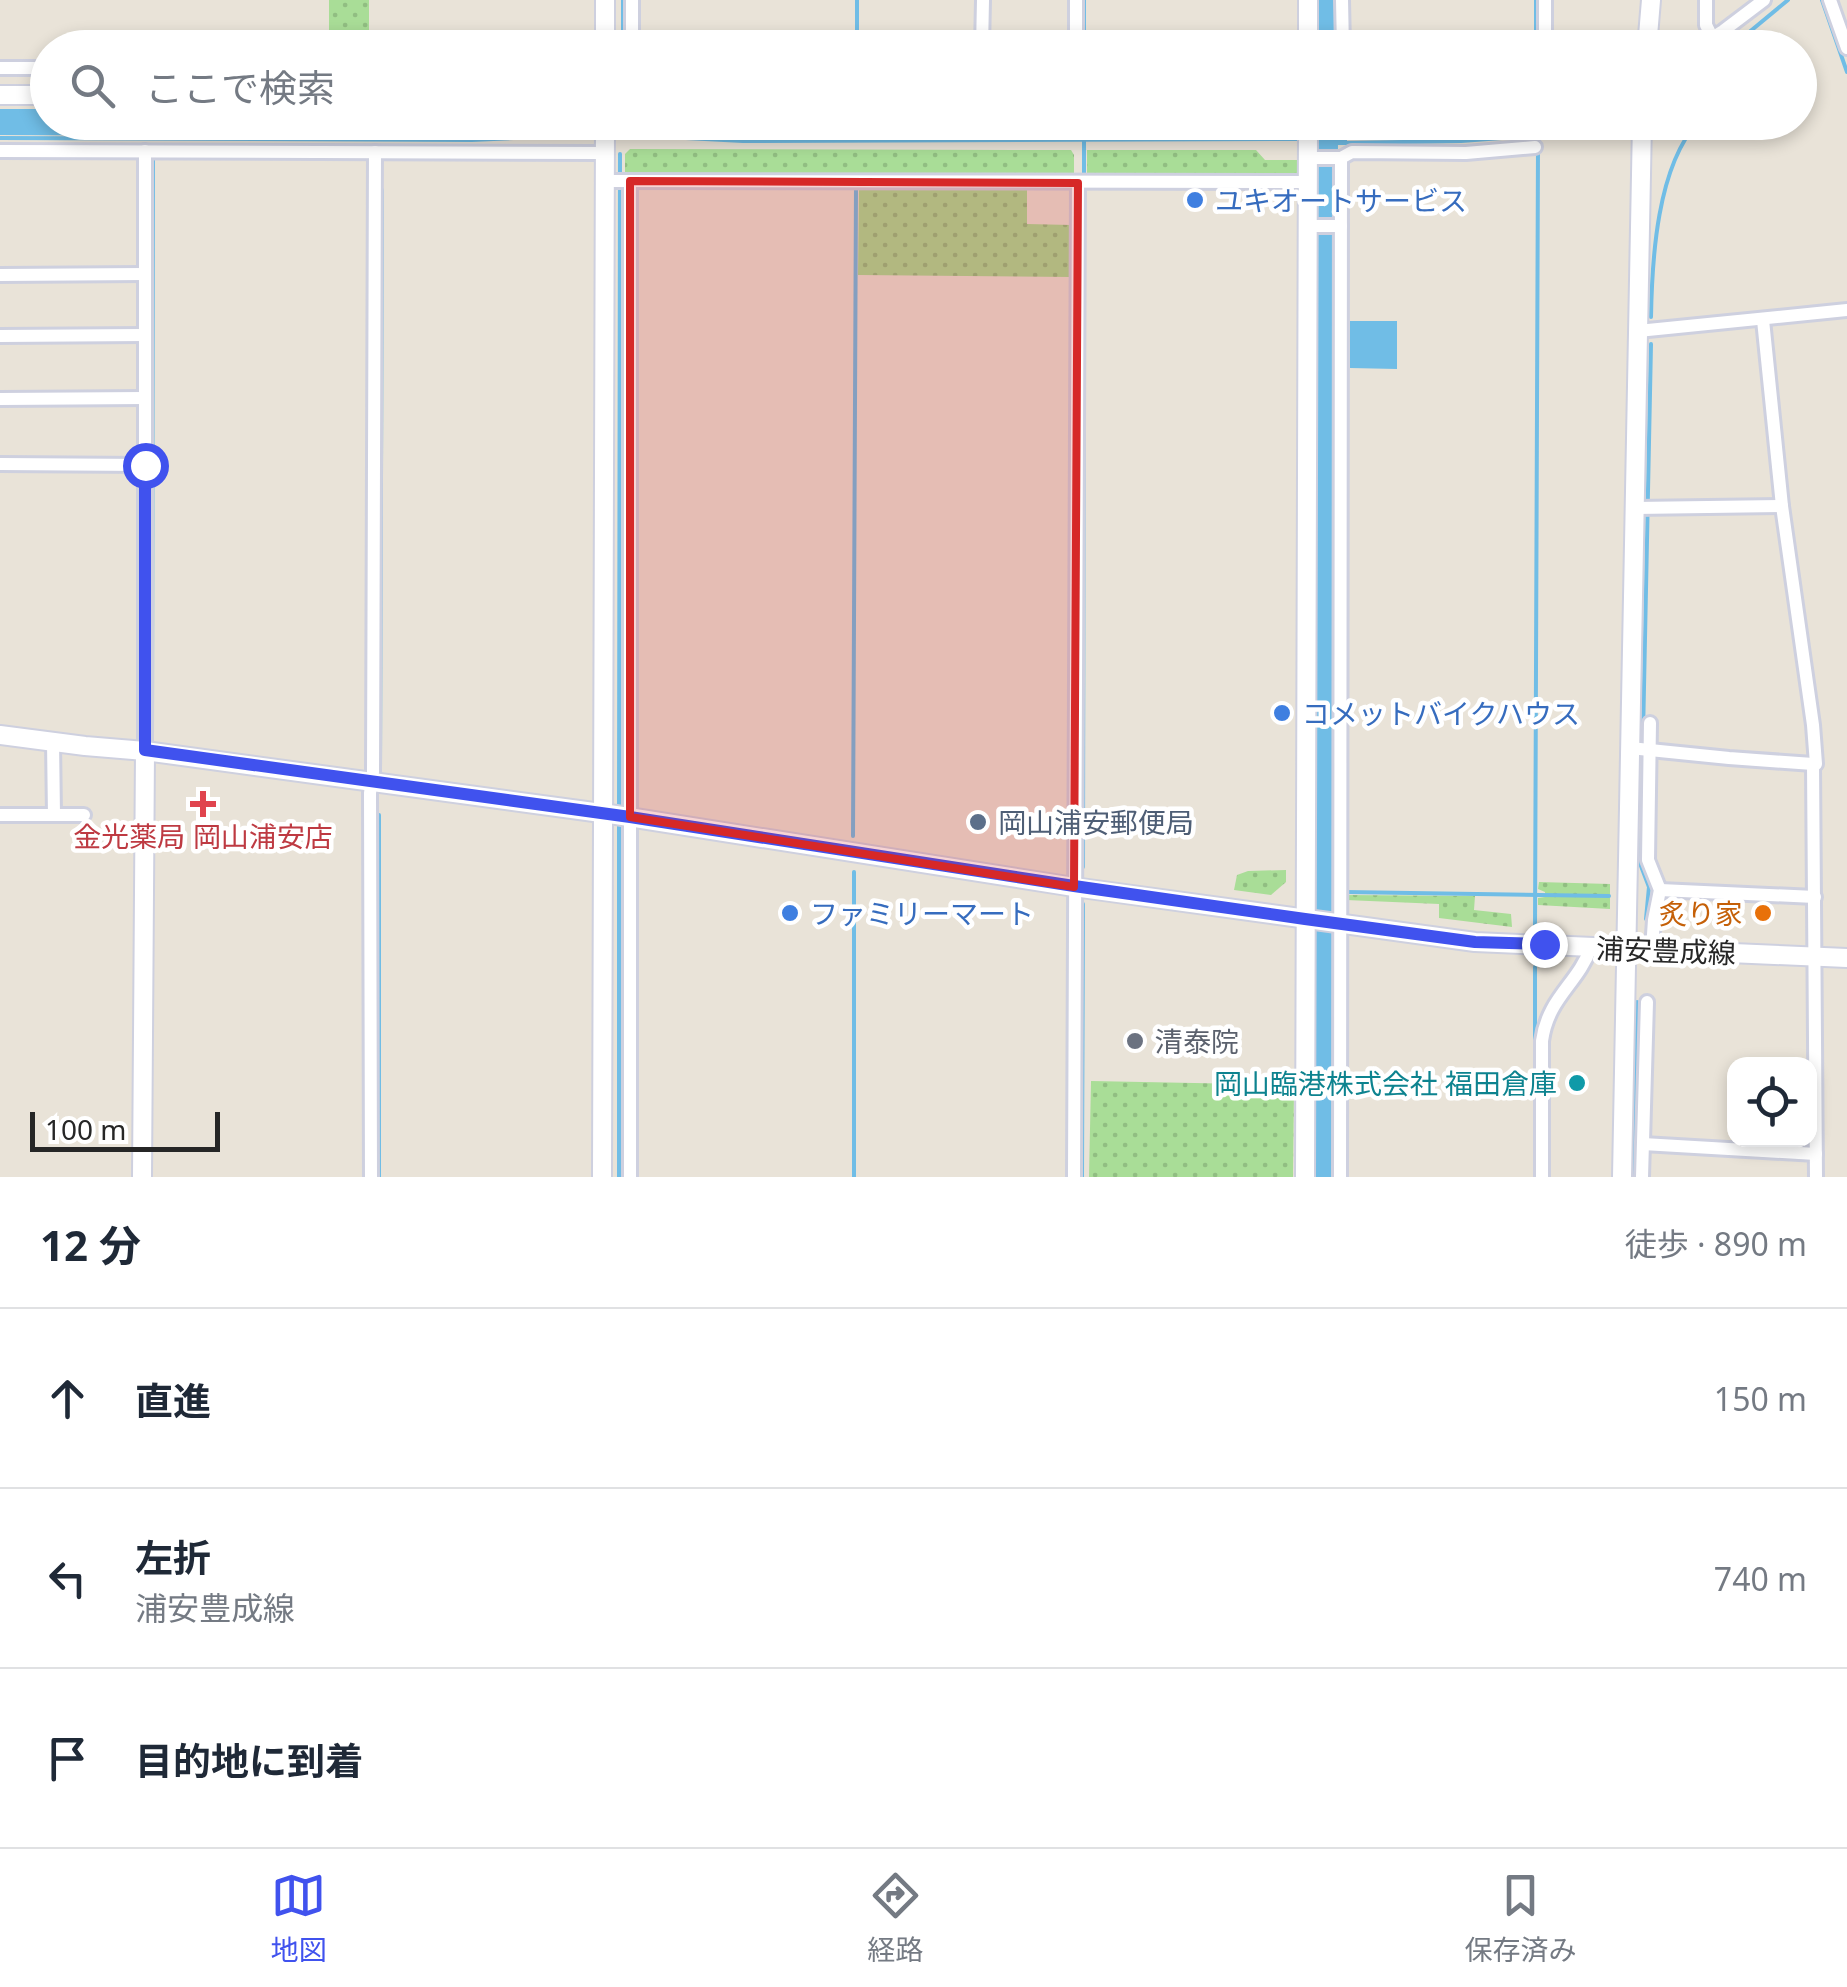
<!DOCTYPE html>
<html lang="ja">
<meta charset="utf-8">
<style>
body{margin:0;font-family:"Noto Sans","Noto Sans JP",sans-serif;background:#f2f2f3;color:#1f2937}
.controls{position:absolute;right:30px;bottom:30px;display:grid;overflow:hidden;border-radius:20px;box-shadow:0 5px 15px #0003}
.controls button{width:90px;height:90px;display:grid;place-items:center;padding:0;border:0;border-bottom:2px solid #e0e1e3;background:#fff;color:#1f2937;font:50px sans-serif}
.scale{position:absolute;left:30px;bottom:25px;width:190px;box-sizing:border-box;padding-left:10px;border:5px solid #262626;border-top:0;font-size:28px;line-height:35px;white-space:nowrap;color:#262626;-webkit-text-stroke:8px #fff;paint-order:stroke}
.stop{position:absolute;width:30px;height:30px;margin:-22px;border:8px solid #4052ee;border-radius:50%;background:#fff}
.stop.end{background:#4052ee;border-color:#fff;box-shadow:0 2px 10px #0008}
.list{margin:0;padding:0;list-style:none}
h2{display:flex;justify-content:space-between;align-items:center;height:130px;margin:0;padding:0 40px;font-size:42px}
h2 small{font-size:32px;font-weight:400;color:#747a83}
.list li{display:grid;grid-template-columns:65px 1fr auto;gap:30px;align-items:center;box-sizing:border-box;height:180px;padding:0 40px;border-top:2px solid #e0e1e3}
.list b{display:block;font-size:38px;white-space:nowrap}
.list p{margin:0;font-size:32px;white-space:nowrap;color:#747a83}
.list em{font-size:32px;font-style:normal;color:#747a83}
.icon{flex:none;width:55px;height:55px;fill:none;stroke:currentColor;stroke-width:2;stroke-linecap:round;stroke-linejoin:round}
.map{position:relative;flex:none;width:1847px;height:1177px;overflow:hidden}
.search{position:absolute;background:#fff;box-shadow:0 5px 15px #0003;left:30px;right:30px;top:30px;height:110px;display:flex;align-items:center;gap:25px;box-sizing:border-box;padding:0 35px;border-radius:55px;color:#747a83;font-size:38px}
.sheet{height:670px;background:#fff}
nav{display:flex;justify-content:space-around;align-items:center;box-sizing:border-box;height:140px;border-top:2px solid #e0e1e3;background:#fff;font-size:28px;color:#747a83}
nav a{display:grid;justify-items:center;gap:5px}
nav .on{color:#4052ee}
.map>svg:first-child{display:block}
</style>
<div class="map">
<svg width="1847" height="1177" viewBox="0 0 1847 1177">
<defs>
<pattern id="green-dots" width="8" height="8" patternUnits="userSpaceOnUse" patternTransform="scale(2.5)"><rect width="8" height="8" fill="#a9dd97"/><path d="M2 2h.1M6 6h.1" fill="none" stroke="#91be82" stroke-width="1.8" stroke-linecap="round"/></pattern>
</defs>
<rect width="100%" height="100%" fill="#e9e3d8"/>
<!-- green -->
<g fill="url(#green-dots)">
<rect x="329" y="0" width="40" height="37"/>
<polygon points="630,149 1071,150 1074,155 1074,175 625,173 625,154"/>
<polygon points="1087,150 1256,150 1265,160 1299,160 1299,176 1087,176"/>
<polygon points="859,187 1027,189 1027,224 1072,225 1071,277 858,275"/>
<polygon points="1286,870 1286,882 1271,895 1234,890 1237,875 1248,871"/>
<polygon points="1539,882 1610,884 1610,909 1538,905 1538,898 1545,897 1545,892 1538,889"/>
<polygon points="1345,895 1475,896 1474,910 1511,914 1512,927 1439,918 1439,904 1346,900"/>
<polygon points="1091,1081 1294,1085 1293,1177 1089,1177"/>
</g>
<!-- water -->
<g fill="#70bde6">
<polygon points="0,109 47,109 48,122 1604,123 1542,129 1539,143 1536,143 1531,128 1461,134 1347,134 1347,145 1319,145 1297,134 736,137 644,131 453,137 0,135"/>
<polygon points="1350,321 1397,321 1397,369 1350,368"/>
</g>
<!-- pier -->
<polygon fill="#e9e3d8" points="1518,130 1519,134 1461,139 1352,139 1352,145 1348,145 1348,135 1461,134"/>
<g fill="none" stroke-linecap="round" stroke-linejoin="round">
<!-- stream -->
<g stroke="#70bde6" stroke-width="4">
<polyline points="623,0 623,48"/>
<polyline points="1822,0 1847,72"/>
<polyline points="857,48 857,0"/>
<polyline points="1084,48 1084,0"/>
<polyline points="1536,48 1536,0"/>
<polyline points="1730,48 1788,0"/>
<polyline points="0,74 48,75"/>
<polyline points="610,134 743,141 1300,139"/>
<polyline points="0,138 472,140 600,134"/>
<polyline points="1345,138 1461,137 1472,134 1625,125"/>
<polyline points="1084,140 1084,181"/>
<polyline points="1344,143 1461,141 1624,129"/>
<path d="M1651,317C1652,259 1657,167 1698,122"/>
<polyline points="1643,736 1651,344"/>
<polyline points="152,738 153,154"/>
<polyline points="380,771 382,190"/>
<polyline points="619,809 620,154"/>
<polyline points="1642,827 1641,866 1649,887 1646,919"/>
<polyline points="853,836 856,186"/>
<polyline points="1083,867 1084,205"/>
<polyline points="854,872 854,1177"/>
<polyline points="1345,892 1609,896"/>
<polyline points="1535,928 1538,147"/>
<polyline points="151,1177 151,1090"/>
<polyline points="379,1177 379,815"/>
<polyline points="619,1177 619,824"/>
<polyline points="1082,1177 1083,904"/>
<polyline points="1535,1177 1535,967"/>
<polyline points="1634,1177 1637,1002"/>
</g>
<!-- river -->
<g stroke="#70bde6" stroke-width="22">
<polyline points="1328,48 1328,0"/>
<polyline points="1326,1177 1327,122"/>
</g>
<defs>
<g id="street">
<polyline points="1342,0 1343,48"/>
<polyline points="1545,0 1545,48"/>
<polyline points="1706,0 1706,25 1712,37"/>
<polyline points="1830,0 1847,48"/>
<polyline points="632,48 632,0"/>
<polyline points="982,48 983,0"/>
<polyline points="1076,48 1076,0"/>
<polyline points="1696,48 1723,31 1764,0"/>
<polyline points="0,68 48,68"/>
<polyline points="0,151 604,153"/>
<polyline points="1308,158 1341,158 1352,152 1466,153 1535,147"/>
<polyline points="604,181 1308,182"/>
<polyline points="1308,226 1341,226"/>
<polyline points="0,275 145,274"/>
<polyline points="1763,320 1782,506 1813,725 1816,764 1813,764 1816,1177"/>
<polyline points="1638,331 1847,310"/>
<polyline points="0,336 145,335"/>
<polyline points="0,399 145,398"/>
<polyline points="0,464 145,465"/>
<polyline points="1635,508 1782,506"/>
<polyline points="1650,723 1648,860 1660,890 1654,920 1652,949"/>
<polyline points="53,742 54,815"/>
<polyline points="1630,748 1729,758 1813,764"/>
<polyline points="145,751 145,151"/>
<polyline points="0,815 84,815"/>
<polyline points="1660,890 1815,897"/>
<polyline points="1643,1144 1816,1154"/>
<polyline points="371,1177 370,793 373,772 375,152"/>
<polyline points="630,1177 630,181"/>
<polyline points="1074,1177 1078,183"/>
<polyline points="1340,1177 1341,158"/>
<path d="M1542,1177V1041C1548,997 1578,984 1591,947"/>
<polyline points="1642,1177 1647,1002"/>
</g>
<g id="secondary">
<polyline points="605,48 605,0"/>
<polyline points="1308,48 1308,0"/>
<polyline points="1647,48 1651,0"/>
<polyline points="0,95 48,95"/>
<polyline points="0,735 85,746 145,751 616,815 1074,887 1475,942 1847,958"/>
<polyline points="142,1177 145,751"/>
<polyline points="602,1177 605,122"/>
<polyline points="1305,1177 1308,122"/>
<polyline points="1622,1177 1642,122"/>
</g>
</defs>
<!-- street casing -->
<use href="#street" stroke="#ced0df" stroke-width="18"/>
<!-- secondary casing -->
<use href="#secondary" stroke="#ced0df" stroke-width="22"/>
<!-- street -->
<use href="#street" stroke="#fff" stroke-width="12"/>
<!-- secondary -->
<use href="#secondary" stroke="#fff" stroke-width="18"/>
</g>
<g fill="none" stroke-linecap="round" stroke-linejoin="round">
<!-- route -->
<polyline stroke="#4052ee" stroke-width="12" points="145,465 145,750 630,817 1074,886 1305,919 1475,942 1544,944"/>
</g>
<!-- marked area -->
<path fill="#d62828" fill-opacity="0.2" stroke="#d62828" stroke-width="8" stroke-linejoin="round" d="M630,181L1078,183L1074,887L630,817Z"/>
<!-- markers -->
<g fill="#3f7fe0" stroke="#fff" stroke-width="4">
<circle cx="1195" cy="200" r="10"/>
<circle cx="1282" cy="713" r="10"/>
<circle cx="790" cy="913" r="10"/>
</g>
<path fill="#e0444e" stroke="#fff" stroke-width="4" d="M198 789h10v10h10v10h-10v10h-10v-10h-10v-10h10z"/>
<circle fill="#5c6f8a" stroke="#fff" stroke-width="4" cx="978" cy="822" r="10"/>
<circle fill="#e8710a" stroke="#fff" stroke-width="4" cx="1763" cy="913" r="10"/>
<circle fill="#6b7280" stroke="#fff" stroke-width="4" cx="1135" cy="1041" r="10"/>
<circle fill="#0f9aa8" stroke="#fff" stroke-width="4" cx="1577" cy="1083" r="10"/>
<g text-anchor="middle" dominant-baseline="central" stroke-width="9" stroke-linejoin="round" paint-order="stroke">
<!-- shop labels -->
<g font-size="28" fill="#366cbe" stroke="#fff" text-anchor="start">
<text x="1215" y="200">ユキオートサービス</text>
<text x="1302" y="713">コメットバイクハウス</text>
<text x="810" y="913">ファミリーマート</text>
</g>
<!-- service labels -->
<g font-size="28" fill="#4e5e75" stroke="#fff" text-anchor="start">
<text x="998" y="822">岡山浦安郵便局</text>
</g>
<!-- health labels -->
<g font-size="28" fill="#be3a42" stroke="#fff">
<text x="203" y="836">金光薬局 岡山浦安店</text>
</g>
<!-- food labels -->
<g font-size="28" fill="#c56008" stroke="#fff" text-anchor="end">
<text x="1743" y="913">炙り家</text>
</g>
<!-- street labels -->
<g font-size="28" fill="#262626" stroke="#fff">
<text transform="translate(1666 950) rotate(2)">浦安豊成線</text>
</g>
<!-- worship labels -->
<g font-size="28" fill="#5b616d" stroke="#fff" text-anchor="start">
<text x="1155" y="1041">清泰院</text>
</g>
<!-- culture labels -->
<g font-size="28" fill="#0d838f" stroke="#fff" text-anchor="end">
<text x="1557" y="1083">岡山臨港株式会社 福田倉庫</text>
</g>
</g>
</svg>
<div class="controls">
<button><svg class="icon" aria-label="locate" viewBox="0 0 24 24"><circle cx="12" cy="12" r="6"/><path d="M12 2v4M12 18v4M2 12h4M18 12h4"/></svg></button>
</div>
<div class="scale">100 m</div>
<div class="stop" style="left:145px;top:465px"></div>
<div class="stop end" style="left:1544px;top:944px"></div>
<div class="search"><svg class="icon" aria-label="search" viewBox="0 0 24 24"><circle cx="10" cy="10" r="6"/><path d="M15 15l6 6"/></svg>ここで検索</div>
</div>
<section class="sheet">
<h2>12 分<small>徒歩 · 890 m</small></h2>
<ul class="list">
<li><svg class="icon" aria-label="ahead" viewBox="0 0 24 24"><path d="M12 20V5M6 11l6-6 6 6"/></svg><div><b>直進</b></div><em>150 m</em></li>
<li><svg class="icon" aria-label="left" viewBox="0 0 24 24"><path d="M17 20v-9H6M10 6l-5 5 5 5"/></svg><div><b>左折</b><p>浦安豊成線</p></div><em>740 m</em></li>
<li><svg class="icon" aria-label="arrive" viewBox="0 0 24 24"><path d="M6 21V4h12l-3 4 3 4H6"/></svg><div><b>目的地に到着</b></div></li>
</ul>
</section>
<nav>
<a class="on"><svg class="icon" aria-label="map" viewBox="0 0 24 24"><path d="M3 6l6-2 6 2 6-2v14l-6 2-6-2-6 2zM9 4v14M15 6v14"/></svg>地図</a>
<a><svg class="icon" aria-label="directions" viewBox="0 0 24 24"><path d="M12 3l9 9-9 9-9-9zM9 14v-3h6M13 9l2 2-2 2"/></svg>経路</a>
<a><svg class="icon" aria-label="saved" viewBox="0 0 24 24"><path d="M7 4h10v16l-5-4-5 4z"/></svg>保存済み</a>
</nav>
